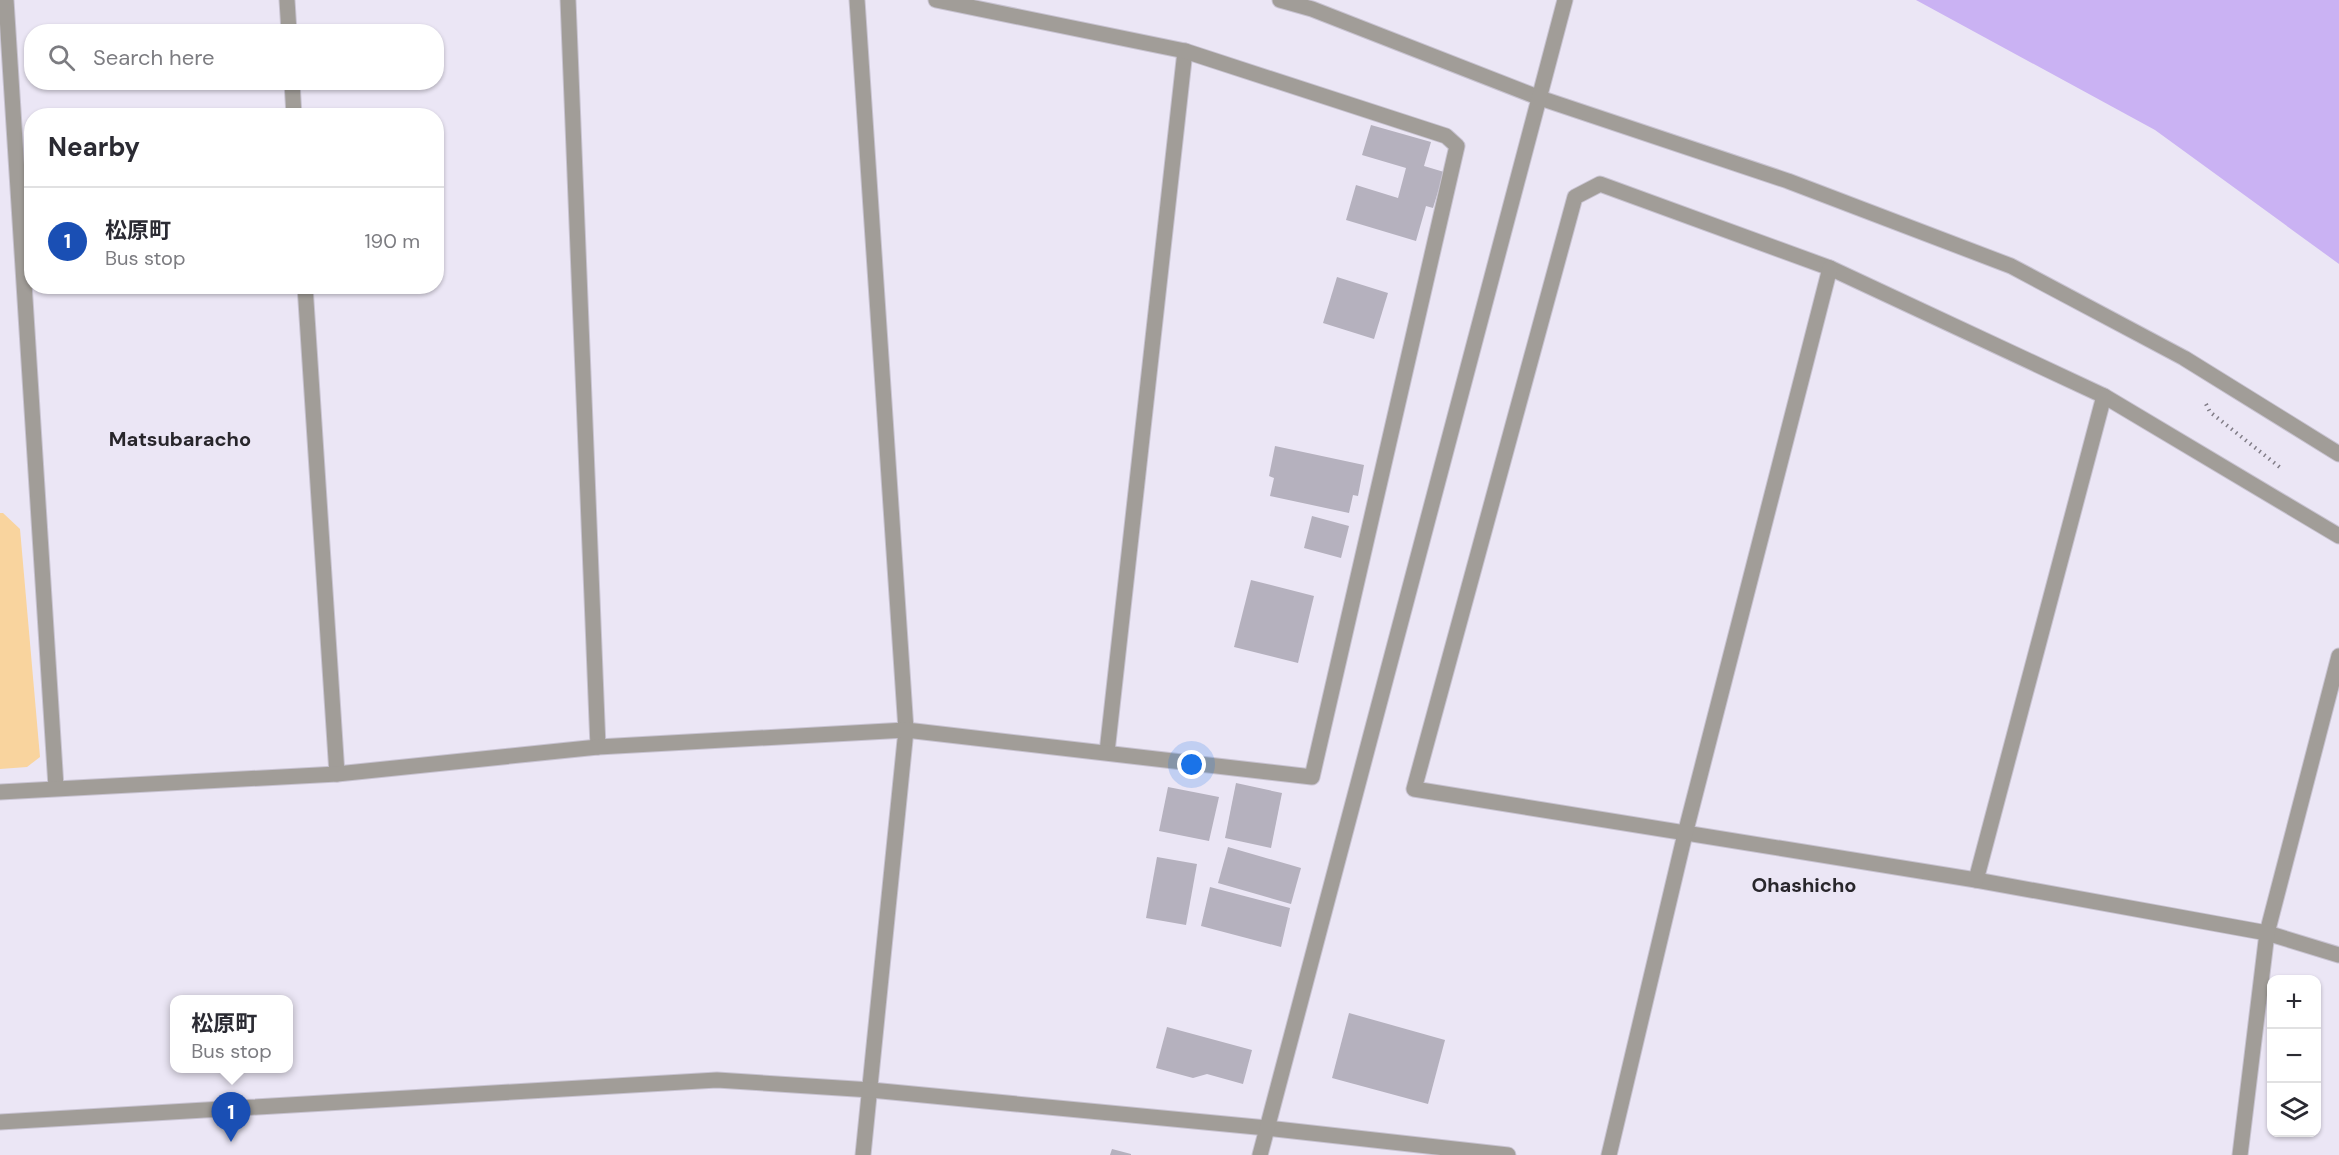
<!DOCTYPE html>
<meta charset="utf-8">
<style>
body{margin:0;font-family:"DM Sans","Noto Sans JP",sans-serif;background:#f7f7f7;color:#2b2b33}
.controls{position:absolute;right:18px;bottom:18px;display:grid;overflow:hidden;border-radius:12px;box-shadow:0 2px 4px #0004}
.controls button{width:54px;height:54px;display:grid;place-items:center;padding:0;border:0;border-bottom:2px solid #e1e1e2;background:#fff;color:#2b2b33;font:30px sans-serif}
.you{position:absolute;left:1192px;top:765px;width:21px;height:21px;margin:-15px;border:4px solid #fff;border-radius:50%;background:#1a73e8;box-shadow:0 0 0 9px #1a73e833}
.badge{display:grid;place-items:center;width:39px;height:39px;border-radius:50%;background:#9b6e1e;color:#fff;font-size:20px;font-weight:700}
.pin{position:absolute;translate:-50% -50px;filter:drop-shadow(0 2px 3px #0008)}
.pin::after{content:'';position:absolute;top:32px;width:21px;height:18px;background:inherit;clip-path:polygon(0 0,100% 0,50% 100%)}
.popup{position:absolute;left:170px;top:995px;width:123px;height:78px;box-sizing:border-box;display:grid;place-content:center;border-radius:12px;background:#fff;filter:drop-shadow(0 2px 4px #0005);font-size:20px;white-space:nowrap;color:#7c7c81}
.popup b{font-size:22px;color:#2b2b33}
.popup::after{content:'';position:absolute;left:50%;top:100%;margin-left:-12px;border:12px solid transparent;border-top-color:#fff}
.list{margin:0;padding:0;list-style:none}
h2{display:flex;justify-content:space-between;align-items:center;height:78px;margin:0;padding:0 24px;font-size:26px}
h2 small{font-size:20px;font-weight:400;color:#7c7c81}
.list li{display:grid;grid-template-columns:39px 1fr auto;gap:18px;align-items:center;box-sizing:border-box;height:108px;padding:0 24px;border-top:2px solid #e1e1e2}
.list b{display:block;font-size:22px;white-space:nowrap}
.list p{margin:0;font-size:20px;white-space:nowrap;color:#7c7c81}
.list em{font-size:20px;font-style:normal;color:#7c7c81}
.icon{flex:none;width:33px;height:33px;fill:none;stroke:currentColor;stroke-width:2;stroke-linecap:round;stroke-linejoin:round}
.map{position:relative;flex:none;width:2339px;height:1155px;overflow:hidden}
.search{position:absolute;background:#fff;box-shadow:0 2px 4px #0004;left:24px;top:24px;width:420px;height:66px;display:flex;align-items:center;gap:15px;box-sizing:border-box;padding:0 21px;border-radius:24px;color:#7c7c81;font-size:22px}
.panel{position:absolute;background:#fff;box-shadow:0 2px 4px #0004;left:24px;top:108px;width:420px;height:186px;border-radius:24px}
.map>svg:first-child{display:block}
</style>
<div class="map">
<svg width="2339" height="1155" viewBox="0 0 2339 1155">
<rect width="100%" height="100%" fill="#ebe6f5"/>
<!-- green -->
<polygon fill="#f9d49e" points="0,513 3,513 20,529 40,757 27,767 0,769"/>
<!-- water -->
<polygon fill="#cab2f3" points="1916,0 2339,0 2339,264 2155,130"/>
<!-- building -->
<g fill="#b5b1be">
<polygon points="1371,125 1431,142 1424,166 1444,172 1433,208 1426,206 1416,241 1346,220 1356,185 1398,198 1406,168 1362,155"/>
<polygon points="1337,277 1388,293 1374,339 1323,323"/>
<polygon points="1275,446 1364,465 1358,496 1353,495 1349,513 1270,496 1274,478 1269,476"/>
<polygon points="1312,516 1349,526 1341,558 1304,548"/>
<polygon points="1251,580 1314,596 1298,663 1234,647"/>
<polygon points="1236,783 1282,793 1271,848 1225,838"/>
<polygon points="1168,787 1219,797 1209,841 1159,831"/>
<polygon points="1228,847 1301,868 1291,904 1218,883"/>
<polygon points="1157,857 1197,864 1186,925 1146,918"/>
<polygon points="1210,887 1290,908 1281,947 1201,926"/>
<polygon points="1349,1013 1445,1040 1428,1104 1332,1078"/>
<polygon points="1167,1027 1252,1050 1243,1084 1207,1074 1193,1078 1156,1068"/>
<polygon points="1112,1149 1131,1154 1131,1155 1110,1155"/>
</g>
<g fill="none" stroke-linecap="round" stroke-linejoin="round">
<defs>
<g id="minor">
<polyline points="6,0 56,787"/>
<polyline points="287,0 289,32"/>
<polyline points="568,0 598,747"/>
<polyline points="857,0 906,730 863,1155"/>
<polyline points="1280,0 1312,9 1540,98 1788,181 2011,266 2184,358 2339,454"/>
<polyline points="292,82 294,116"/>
<polyline points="305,286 337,774"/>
<polyline points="2339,536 2104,396 1830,268 1600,184 1575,197 1414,789 1976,880 2267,933 2339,955"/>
<polyline points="1107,752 1185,51"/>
<polyline points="0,792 337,774 598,747 906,730 1312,777 1457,146 1446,136 1185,51 936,0"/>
<polyline points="1976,880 2104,396"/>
<polyline points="0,1122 717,1080 871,1090 1267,1128 1508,1155"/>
<polyline points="1260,1155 1565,0"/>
<polyline points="1609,1155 1685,834 1830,268"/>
<polyline points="2240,1155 2267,933 2339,656"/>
</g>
</defs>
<!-- minor casing -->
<use href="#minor" stroke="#c8c3d1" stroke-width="17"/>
<!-- path -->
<polyline stroke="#817d87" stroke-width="4" stroke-dasharray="1.5 4.5" stroke-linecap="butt" points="2206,404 2210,412 2282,469"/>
<!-- minor -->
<use href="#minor" stroke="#a19d98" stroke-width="15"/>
</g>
<g text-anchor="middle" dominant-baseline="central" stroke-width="6" stroke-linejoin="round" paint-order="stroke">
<!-- quarter labels -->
<g font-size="20" font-weight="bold" fill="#28262b" stroke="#ebe6f5">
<text x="180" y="439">Matsubaracho</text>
<text x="1804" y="885">Ohashicho</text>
</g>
</g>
</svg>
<div class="controls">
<button>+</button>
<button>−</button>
<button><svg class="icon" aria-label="layers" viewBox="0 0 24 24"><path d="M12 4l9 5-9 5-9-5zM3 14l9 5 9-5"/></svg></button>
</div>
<div class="you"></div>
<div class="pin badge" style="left:231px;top:1142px;background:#1a4fb4">1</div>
<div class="popup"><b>松原町</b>Bus stop</div>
<div class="search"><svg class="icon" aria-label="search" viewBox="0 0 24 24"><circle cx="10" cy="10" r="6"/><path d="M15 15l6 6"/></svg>Search here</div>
<section class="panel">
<h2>Nearby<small></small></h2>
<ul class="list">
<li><span class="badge" style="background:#1a4fb4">1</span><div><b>松原町</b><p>Bus stop</p></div><em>190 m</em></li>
</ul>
</section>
</div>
